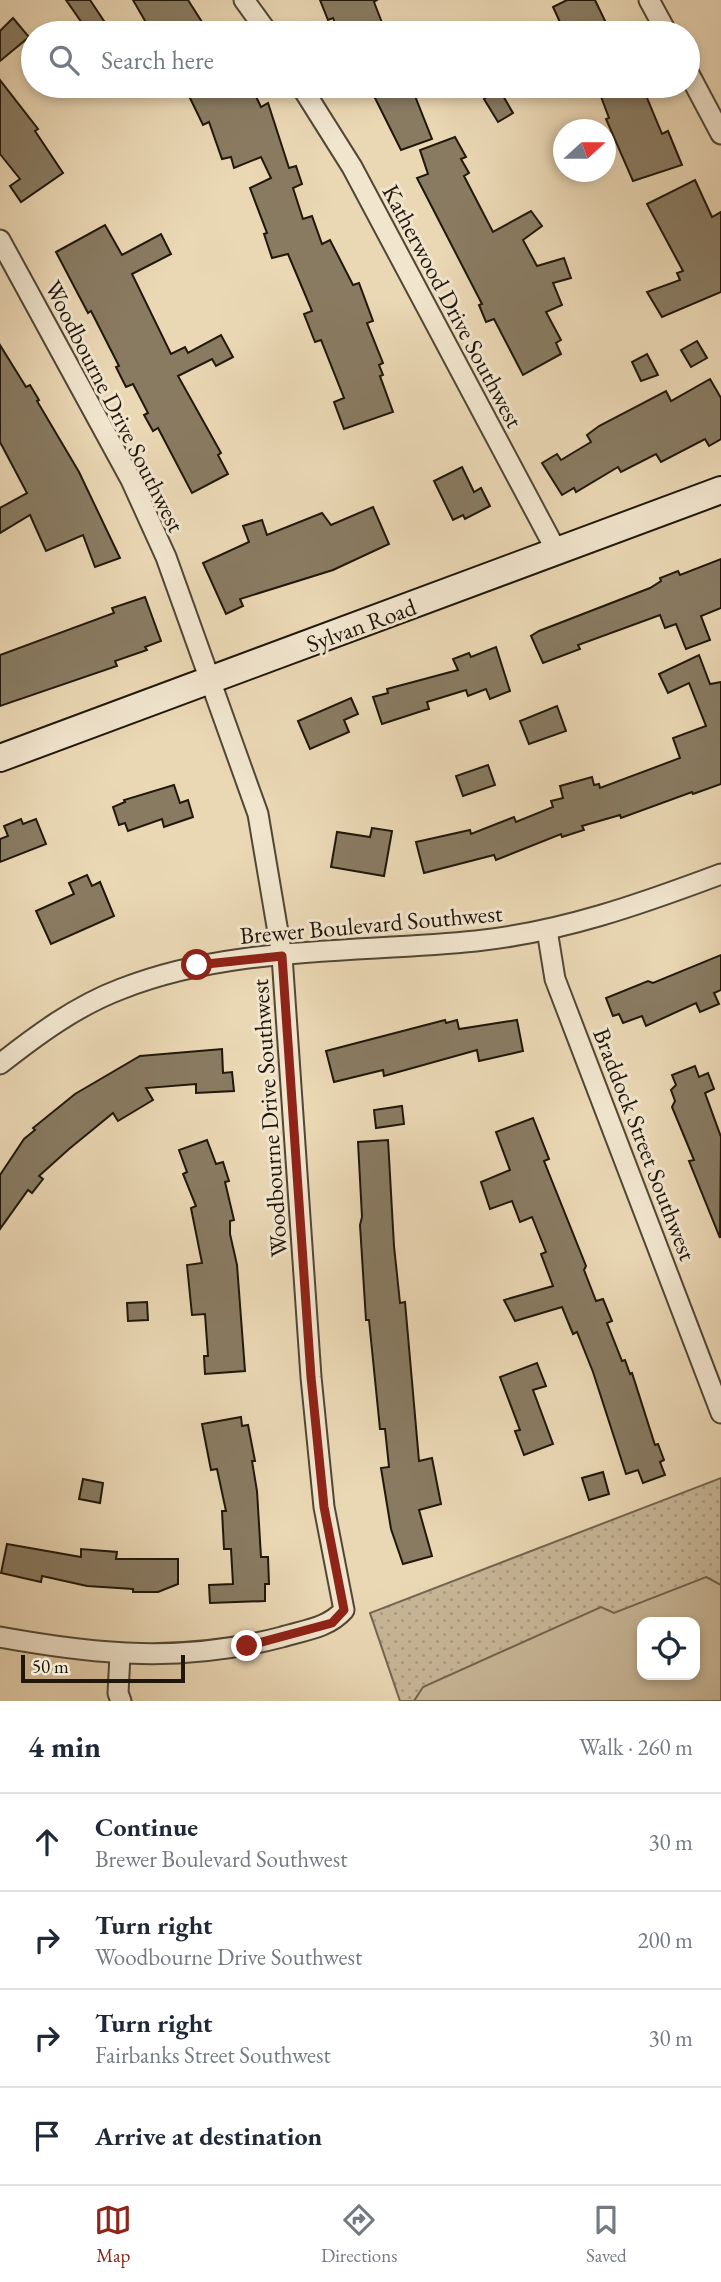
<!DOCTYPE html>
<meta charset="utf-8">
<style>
body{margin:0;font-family:"EB Garamond",serif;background:#f6f6f7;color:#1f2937}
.controls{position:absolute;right:21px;bottom:21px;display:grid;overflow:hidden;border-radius:14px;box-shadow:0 4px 10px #0003}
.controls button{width:63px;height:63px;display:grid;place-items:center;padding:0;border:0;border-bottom:2px solid #e0e1e3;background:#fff;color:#1f2937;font:35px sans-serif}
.compass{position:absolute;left:553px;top:119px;width:63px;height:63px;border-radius:50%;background:#fff;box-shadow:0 4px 10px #0003;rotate:69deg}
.scale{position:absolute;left:21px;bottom:18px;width:164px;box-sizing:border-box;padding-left:7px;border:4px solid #20170a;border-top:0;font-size:19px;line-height:24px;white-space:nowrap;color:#20170a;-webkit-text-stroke:5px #f1e5ce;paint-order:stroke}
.stop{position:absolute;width:21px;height:21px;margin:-16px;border:5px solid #8f2418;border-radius:50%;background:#fff}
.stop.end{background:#8f2418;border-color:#fff;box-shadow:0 2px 7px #0008}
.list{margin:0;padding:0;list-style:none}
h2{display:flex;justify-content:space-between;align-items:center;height:91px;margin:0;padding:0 28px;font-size:30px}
h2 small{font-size:23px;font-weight:400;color:#747a83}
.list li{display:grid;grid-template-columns:46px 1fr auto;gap:21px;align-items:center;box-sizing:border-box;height:98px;padding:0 28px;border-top:2px solid #e0e1e3}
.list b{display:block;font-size:26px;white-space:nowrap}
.list p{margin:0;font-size:23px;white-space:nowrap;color:#747a83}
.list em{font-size:23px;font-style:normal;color:#747a83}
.icon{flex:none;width:38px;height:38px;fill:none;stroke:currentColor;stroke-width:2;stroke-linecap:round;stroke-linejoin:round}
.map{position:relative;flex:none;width:721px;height:1701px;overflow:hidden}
.search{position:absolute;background:#fff;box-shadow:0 4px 10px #0003;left:21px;right:21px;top:21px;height:77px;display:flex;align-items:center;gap:18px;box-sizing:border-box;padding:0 24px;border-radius:38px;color:#747a83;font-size:26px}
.sheet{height:483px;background:#fff}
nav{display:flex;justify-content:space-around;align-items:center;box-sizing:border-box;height:98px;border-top:2px solid #e0e1e3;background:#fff;font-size:19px;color:#747a83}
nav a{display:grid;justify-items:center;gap:4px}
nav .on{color:#8f2418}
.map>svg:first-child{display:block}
</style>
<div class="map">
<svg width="721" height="1701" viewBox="0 0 721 1701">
<defs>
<pattern id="park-dots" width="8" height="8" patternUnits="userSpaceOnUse" patternTransform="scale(1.75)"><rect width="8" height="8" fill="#c8b697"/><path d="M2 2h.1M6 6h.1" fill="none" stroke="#ac9c81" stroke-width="1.8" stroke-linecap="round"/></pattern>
</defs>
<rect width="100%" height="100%" fill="#ead7b4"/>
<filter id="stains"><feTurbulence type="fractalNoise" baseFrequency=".00286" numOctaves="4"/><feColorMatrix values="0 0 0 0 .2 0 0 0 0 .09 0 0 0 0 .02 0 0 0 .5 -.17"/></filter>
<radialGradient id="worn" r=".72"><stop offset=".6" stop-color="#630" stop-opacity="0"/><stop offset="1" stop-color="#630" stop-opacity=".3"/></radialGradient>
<!-- park -->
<path fill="url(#park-dots)" stroke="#746650" stroke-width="2" fill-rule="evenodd" d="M721,1478V1701H400L370,1613ZM642,1622H695V1675H642Z"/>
<!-- pitch -->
<path fill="#c8b697" stroke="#746650" stroke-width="2" fill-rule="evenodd" d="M706,1577L721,1585V1701H414L423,1687L601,1607L614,1613ZM642,1622H695V1675H642Z"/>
<!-- building -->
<g fill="#897b62" stroke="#20170a" stroke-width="2">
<polygon points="66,0 90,0 112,33 89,33"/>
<polygon points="133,0 188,0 209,33 152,33"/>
<polygon points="320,0 377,0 374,2 386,33 339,33 333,18 328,20"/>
<polygon points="567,0 595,0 608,27 596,33 592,33 588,25 565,33 553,7"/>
<polygon points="13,18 29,37 0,61 0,31"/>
<polygon points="0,80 38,129 35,131 63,173 21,202 10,186 20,179 0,154"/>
<polygon points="207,86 251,86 261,107 268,103 289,168 296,166 302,184 293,188 303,219 312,216 322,244 330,240 353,285 359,283 373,321 367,323 383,363 379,365 383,375 380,376 393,412 344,429 334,402 344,398 321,340 315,342 304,314 312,311 288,254 272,258 264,234 267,233 250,188 271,178 261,157 234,168 231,157 222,159 209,122 203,125 190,98"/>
<polygon points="369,86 411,86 432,139 401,150"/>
<polygon points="597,86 642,86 662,134 668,131 682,165 633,181 606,119 609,118"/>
<polygon points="499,89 513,113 498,122 484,99"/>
<polygon points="455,137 466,157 461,159 469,173 464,176 493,232 531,211 542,226 523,240 537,266 564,258 571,278 553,283 562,305 546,312 561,340 556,343 561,354 523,375 494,319 486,322 479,305 482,304 417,178 428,174 420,150"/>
<polygon points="695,180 712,217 721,212 721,292 662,317 647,292 680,280 677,273 683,271 647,204"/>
<polygon points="105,225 122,255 161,234 171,254 132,274 171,354 185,347 188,353 221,335 233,357 216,366 212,359 178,376 221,453 218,455 228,474 192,493 158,428 153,431 144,415 148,413 133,384 126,387 116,367 119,366 91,311 88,313 56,252"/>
<polygon points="697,341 707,358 691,367 681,350"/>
<polygon points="0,345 26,387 30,385 39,400 37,401 79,472 120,558 95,567 83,535 46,551 30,515 0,533 0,508 27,493 0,442"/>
<polygon points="647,354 658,375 641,381 632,362"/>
<polygon points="710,379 721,398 721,439 709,446 705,439 661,462 656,454 621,472 618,467 576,492 574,488 562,495 542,463 557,454 561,460 591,442 587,435 599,426 666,391 671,401"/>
<polygon points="462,467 474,492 481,488 490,506 465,519 463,515 453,520 434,481"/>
<polygon points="373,507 389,544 333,570 240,599 243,606 226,614 203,563 249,542 243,526 262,520 267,535 322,513 331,525"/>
<polygon points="721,559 721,608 701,616 710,640 686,649 676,624 665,628 660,615 578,645 580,649 543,663 531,636 539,631 650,588 661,581 660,578 678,571 680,575"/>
<polygon points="145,597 161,641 145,647 147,650 115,661 117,666 0,706 0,655 114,613 112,608"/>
<polygon points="496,647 510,691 490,699 486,689 468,696 466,690 427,702 429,709 425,710 382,724 373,697 388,693 387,689 458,670 453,659 469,653 471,657"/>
<polygon points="699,655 710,684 721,682 721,784 693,794 692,792 621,818 620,815 582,826 584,830 562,837 561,834 496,860 494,855 424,873 416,842 470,830 471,834 514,817 516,822 553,807 551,801 563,798 560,786 592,777 594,785 599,784 600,788 680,758 673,738 706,726 689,683 668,693 659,674"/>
<polygon points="351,698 358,714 344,720 349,732 310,749 298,721"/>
<polygon points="557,706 566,731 529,744 520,721"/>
<polygon points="488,765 495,785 463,796 456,776"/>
<polygon points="174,785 180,803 188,800 193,817 164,827 162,819 128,831 125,823 119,825 113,807 125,802 124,800"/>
<polygon points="21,819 23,824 36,819 46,844 0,862 0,839 8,836 4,826"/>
<polygon points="372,828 392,831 384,876 331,867 337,832 370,837"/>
<polygon points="87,875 92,886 100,882 114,916 51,944 36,911 74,894 69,883"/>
<polygon points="721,955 721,990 714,993 719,1004 700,1012 696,1003 646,1026 642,1016 623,1023 619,1014 613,1016 606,998 648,981 653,983"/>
<polygon points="445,1020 446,1023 457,1020 459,1029 517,1020 523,1051 479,1061 477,1050 384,1076 383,1070 334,1082 326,1051"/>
<polygon points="222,1049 223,1073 232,1072 234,1091 196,1093 196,1084 146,1088 153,1100 118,1121 113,1113 69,1149 39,1176 43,1179 32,1193 28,1190 0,1229 0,1175 24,1139 35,1130 33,1128 75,1094 140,1056"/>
<polygon points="695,1066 699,1077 708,1073 714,1089 705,1093 721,1137 720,1238 689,1161 694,1160 672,1107 675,1101 671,1090 676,1085 672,1075"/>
<polygon points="402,1106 404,1124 376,1128 374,1110"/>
<polygon points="533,1118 549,1159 544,1161 586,1266 584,1270 596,1301 603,1299 612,1321 607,1323 622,1361 625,1360 630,1374 632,1373 655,1445 658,1444 664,1460 660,1462 665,1475 643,1483 638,1470 626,1474 593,1372 577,1332 573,1334 562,1307 515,1321 504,1300 553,1286 541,1254 546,1252 532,1217 520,1222 512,1201 490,1209 481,1182 510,1170 496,1132"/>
<polygon points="207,1140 216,1164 223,1162 229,1181 225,1182 234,1220 230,1221 230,1234 237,1265 245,1371 205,1374 204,1356 208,1356 205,1314 192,1315 187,1265 202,1263 191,1208 196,1206 183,1174 187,1172 179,1150"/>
<polygon points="388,1140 394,1246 400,1303 405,1302 419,1461 432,1458 441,1504 419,1510 432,1556 403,1564 391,1529 381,1468 389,1467 385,1429 380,1429 369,1320 366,1320 360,1225 362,1217 358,1142"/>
<polygon points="147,1302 148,1320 128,1321 127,1303"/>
<polygon points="537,1363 546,1386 533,1390 553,1444 524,1455 515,1431 520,1430 500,1377"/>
<polygon points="241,1417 242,1426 248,1425 255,1461 252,1461 257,1491 261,1557 268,1557 269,1584 265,1584 265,1601 210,1603 209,1585 233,1584 231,1549 224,1549 222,1511 226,1511 217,1469 211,1470 202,1424"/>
<polygon points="603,1472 609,1494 589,1500 582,1478"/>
<polygon points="83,1479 103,1483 100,1503 79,1499"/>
<polygon points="7,1544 81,1557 81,1549 117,1552 116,1559 178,1559 178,1584 158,1592 133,1592 133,1589 87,1586 42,1576 41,1582 1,1573"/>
</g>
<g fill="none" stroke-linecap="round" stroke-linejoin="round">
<defs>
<g id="street">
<polyline points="244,0 268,33"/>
<polyline points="649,0 667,33"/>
<polyline points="688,72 721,134"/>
<polyline points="301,86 352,167 557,552"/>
<path d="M0,240L131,480L166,557L258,814L282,956L311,1377L324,1507L344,1610C328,1628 305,1630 282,1637C183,1663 99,1655 0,1637"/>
<polyline points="547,930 555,979 721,1413"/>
<path d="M0,1064C37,1035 76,1006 121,989C232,945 359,953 476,941C562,932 641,904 721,874"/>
<polyline points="120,1655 118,1693 121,1701"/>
</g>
<polyline id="secondary" points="0,758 721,490"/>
</defs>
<!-- street casing -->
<use href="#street" stroke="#524734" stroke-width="23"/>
<!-- secondary casing -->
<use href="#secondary" stroke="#20170a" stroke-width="30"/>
<!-- street -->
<use href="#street" stroke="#f1e5ce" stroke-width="19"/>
<!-- secondary -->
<use href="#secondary" stroke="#f1e5ce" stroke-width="26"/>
</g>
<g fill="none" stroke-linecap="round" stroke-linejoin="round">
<!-- route -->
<polyline stroke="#8f2418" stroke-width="9" points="197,965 282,956 311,1377 324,1507 344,1610 332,1623 247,1646"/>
</g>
<g text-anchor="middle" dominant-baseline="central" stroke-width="6" stroke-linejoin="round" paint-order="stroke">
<!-- street labels -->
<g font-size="24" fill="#20170a" stroke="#f1e5ce">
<text transform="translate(453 306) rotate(62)">Katherwood Drive Southwest</text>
<text transform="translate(115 406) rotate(63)">Woodbourne Drive Southwest</text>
<text transform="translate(361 625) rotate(-20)">Sylvan Road</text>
<text transform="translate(371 924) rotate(-5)">Brewer Boulevard Southwest</text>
<text transform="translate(269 1118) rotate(-94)">Woodbourne Drive Southwest</text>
<text transform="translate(645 1144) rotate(69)">Braddock Street Southwest</text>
</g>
</g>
<rect width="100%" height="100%" filter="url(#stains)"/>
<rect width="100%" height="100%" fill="url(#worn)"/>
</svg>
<div class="controls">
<button><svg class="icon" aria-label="locate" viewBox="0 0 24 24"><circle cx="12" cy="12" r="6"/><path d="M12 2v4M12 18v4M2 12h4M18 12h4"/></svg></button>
</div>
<svg class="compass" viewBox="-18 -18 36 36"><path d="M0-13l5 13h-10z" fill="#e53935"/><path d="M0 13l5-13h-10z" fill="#747a83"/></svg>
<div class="scale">50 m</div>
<div class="stop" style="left:197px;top:965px"></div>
<div class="stop end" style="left:247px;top:1646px"></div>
<div class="search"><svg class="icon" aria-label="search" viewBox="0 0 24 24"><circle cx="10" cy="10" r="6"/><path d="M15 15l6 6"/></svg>Search here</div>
</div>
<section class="sheet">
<h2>4 min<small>Walk · 260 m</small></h2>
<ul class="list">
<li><svg class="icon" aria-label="ahead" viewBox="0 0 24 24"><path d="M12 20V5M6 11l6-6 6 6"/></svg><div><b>Continue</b><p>Brewer Boulevard Southwest</p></div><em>30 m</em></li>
<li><svg class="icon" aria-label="right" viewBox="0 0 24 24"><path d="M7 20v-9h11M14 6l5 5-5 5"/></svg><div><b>Turn right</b><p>Woodbourne Drive Southwest</p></div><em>200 m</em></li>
<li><svg class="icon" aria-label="right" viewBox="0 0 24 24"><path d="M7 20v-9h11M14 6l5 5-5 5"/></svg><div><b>Turn right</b><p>Fairbanks Street Southwest</p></div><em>30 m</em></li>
<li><svg class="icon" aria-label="arrive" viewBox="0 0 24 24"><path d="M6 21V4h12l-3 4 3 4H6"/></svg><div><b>Arrive at destination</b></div></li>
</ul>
</section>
<nav>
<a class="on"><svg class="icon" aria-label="map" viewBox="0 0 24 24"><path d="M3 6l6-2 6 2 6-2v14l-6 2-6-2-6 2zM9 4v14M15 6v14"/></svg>Map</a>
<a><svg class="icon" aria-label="directions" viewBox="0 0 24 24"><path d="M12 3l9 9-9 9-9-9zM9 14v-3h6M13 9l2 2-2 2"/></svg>Directions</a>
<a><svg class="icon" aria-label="saved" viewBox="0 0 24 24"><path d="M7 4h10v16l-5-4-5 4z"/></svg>Saved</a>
</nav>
